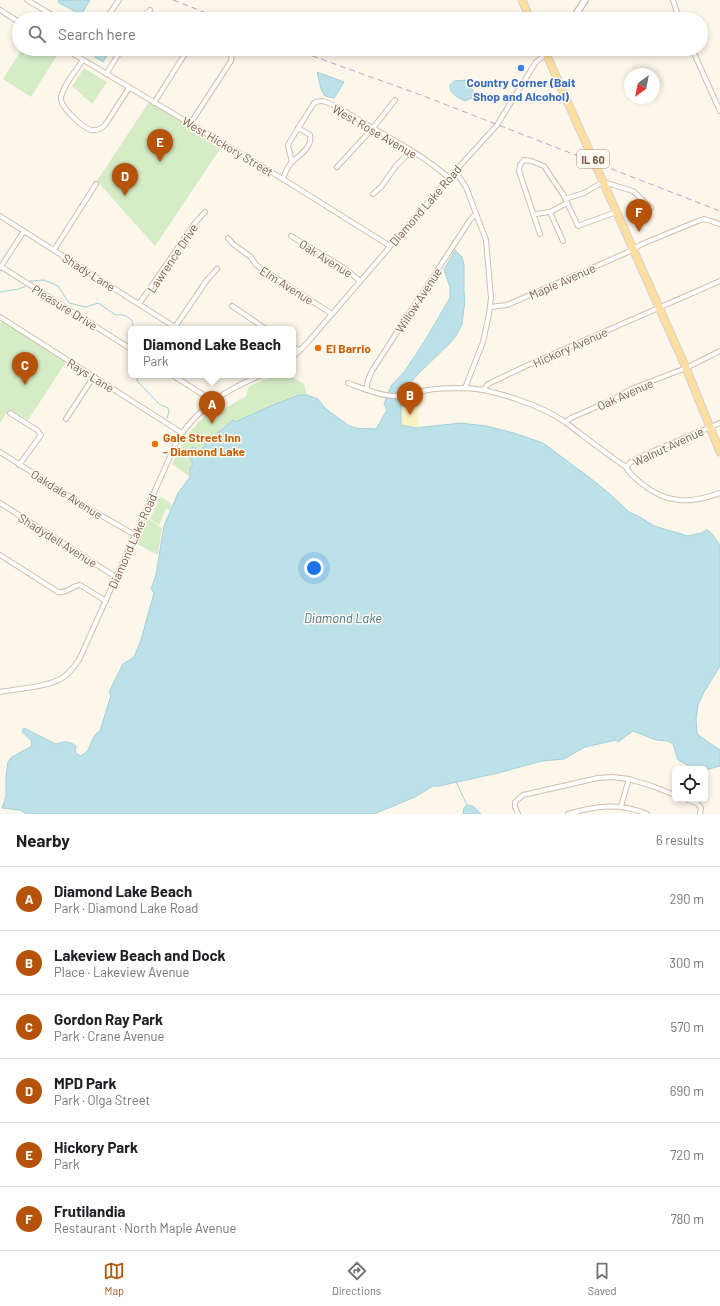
<!DOCTYPE html>
<meta charset="utf-8">
<style>
body{margin:0;font-family:Barlow,sans-serif;background:#f2f2f2;color:#202124}
.controls{position:absolute;right:12px;bottom:12px;display:grid;overflow:hidden;border-radius:6px;box-shadow:0 2px 6px #0003}
.controls button{width:36px;height:36px;display:grid;place-items:center;padding:0;border:0;border-bottom:1px solid #e0e0e0;background:#fff;color:#202124;font:20px sans-serif}
.compass{position:absolute;left:624px;top:68px;width:36px;height:36px;border-radius:50%;background:#fff;box-shadow:0 2px 6px #0003;rotate:212deg}
.you{position:absolute;left:314px;top:568px;width:14px;height:14px;margin:-10px;border:3px solid #fff;border-radius:50%;background:#1a73e8;box-shadow:0 0 0 6px #1a73e833}
.badge{display:grid;place-items:center;width:26px;height:26px;border-radius:50%;background:#b45309;color:#fff;font-size:13px;font-weight:700}
.pin{position:absolute;translate:-50% -33px;filter:drop-shadow(0 1px 2px #0008)}
.pin::after{content:'';position:absolute;top:21px;width:14px;height:12px;background:inherit;clip-path:polygon(0 0,100% 0,50% 100%)}
.popup{position:absolute;left:128px;top:326px;width:168px;height:52px;box-sizing:border-box;display:grid;place-content:center;border-radius:6px;background:#fff;filter:drop-shadow(0 1px 3px #0005);font-size:13px;white-space:nowrap;color:#757577}
.popup b{font-size:15px;color:#202124}
.popup::after{content:'';position:absolute;left:50%;top:100%;margin-left:-8px;border:8px solid transparent;border-top-color:#fff}
.list{margin:0;padding:0;list-style:none}
h2{display:flex;justify-content:space-between;align-items:center;height:52px;margin:0;padding:0 16px;font-size:17px}
h2 small{font-size:13px;font-weight:400;color:#757577}
.list li{display:grid;grid-template-columns:26px 1fr auto;gap:12px;align-items:center;box-sizing:border-box;height:64px;padding:0 16px;border-top:1px solid #e0e0e0}
.list b{display:block;font-size:15px;white-space:nowrap}
.list p{margin:0;font-size:13px;white-space:nowrap;color:#757577}
.list em{font-size:13px;font-style:normal;color:#757577}
.icon{flex:none;width:22px;height:22px;fill:none;stroke:currentColor;stroke-width:2;stroke-linecap:round;stroke-linejoin:round}
.map{position:relative;flex:none;width:720px;height:814px;overflow:hidden}
.search{position:absolute;background:#fff;box-shadow:0 2px 6px #0003;left:12px;right:12px;top:12px;height:44px;display:flex;align-items:center;gap:10px;box-sizing:border-box;padding:0 14px;border-radius:22px;color:#757577;font-size:15px}
.sheet{height:436px;background:#fff}
nav{display:flex;justify-content:space-around;align-items:center;box-sizing:border-box;height:56px;border-top:1px solid #e0e0e0;background:#fff;font-size:11px;color:#757577}
nav a{display:grid;justify-items:center;gap:2px}
nav .on{color:#b45309}
.map>svg:first-child{display:block}
</style>
<div class="map">
<svg width="720" height="814" viewBox="0 0 720 814">
<rect width="100%" height="100%" fill="#fdf6ea"/>
<!-- green -->
<g fill="#d5ecc7">
<polygon points="22,49 54,49 59,52 31,97 3,79"/>
<polygon points="84,68 107,82 92,104 72,86"/>
<polygon points="149,102 222,146 155,246 97,181"/>
<polygon points="2,321 66,362 28,420 9,409 0,423 0,324"/>
<polygon points="277,375 289,375 304,384 307,395 299,395 235,422 233,420 207,442 200,452 186,450 193,464 190,468 190,477 172,464 183,442 193,428 214,407 219,410 226,408 246,396 249,386"/>
<polygon points="161,497 172,504 170,510 166,509 159,525 150,519 158,502 155,501 157,498 159,499"/>
<polygon points="148,519 162,528 158,555 137,544"/>
</g>
<!-- sand -->
<polygon fill="#fcf1c5" points="417,397 419,427 401,426 401,404 405,399"/>
<!-- water -->
<g fill="#bde1e8" stroke="#a3d0da">
<polygon points="58,0 90,0 83,12 78,13 59,3"/>
<polygon points="99,49 108,49 110,51 103,62 95,57"/>
<polygon points="317,72 344,82 334,98 325,96 321,89"/>
<path d="M467,80L471,82L472,90L475,94L474,97L465,101C458,98 449,93 450,85L454,81Z"/>
<path d="M455,250L462,257L464,265V292L465,300L462,324L456,336L450,343L418,374L407,386L401,401V425L415,428L461,423L486,426L514,433L543,443L594,481L611,495L629,512L640,517L654,526L688,536L701,533L707,530L711,533L720,545V666L704,692L698,705L696,719L697,732L698,735L720,750V766L705,770V769L693,768L678,760L673,744L668,741L656,740L633,731L618,742L616,740L585,747L564,759L542,761L498,773L439,786H433L415,797L374,814H26L20,810L2,808L6,797V776L8,762L12,757L32,746L31,740L22,732L24,728L56,744C64,741 69,741 76,746L75,752L80,756C94,751 88,738 100,731L111,695L109,692L123,664L134,657L141,640L154,593L151,589L156,575L164,526L178,493L190,477V468L193,464L186,450L194,447L200,452L207,442L233,420L235,422L266,408L299,395H307L318,399L325,408L349,426L356,428L376,429L387,410L384,404L391,386L405,371L424,342L450,298V287L444,270Z"/>
<polygon points="467,805 473,806 481,814 463,814 464,808"/>
</g>
<g fill="none" stroke-linecap="round" stroke-linejoin="round">
<!-- stream -->
<g stroke="#a3d0da" stroke-width="1">
<path d="M30,281L44,280L58,286L69,303L86,307L98,303L116,315C124,313 137,320 132,329"/>
<polyline points="0,292 19,289 26,286"/>
<polyline points="138,375 137,380 139,383 159,404 168,408 169,412 167,418"/>
<polyline points="456,782 467,805"/>
</g>
<defs>
<g id="minor">
<polyline points="27,0 59,19"/>
<polyline points="673,0 679,19"/>
<polyline points="0,10 19,22"/>
<polyline points="106,19 119,0"/>
<polyline points="141,19 150,10"/>
<polyline points="65,49 283,179 390,246"/>
<polyline points="692,49 720,111"/>
<path d="M83,60C76,70 62,87 61,98C60,107 82,127 91,130C96,131 101,129 105,125L129,88"/>
<polyline points="106,74 122,49"/>
<polyline points="154,103 188,49"/>
<polyline points="190,124 231,61 232,52 229,49"/>
<path d="M292,162L288,146L289,143L314,103C317,101 319,101 323,101C336,105 349,114 361,121C391,139 423,155 449,178"/>
<polyline points="337,167 373,128 395,100"/>
<polyline points="455,171 466,187 486,240 491,298 489,314 483,342 465,388"/>
<path d="M283,179C285,173 288,165 293,161C300,155 313,146 310,135L298,128"/>
<polyline points="373,194 381,187 396,166 411,151"/>
<polyline points="565,199 584,193 603,182 633,191 651,208"/>
<polyline points="550,212 567,203"/>
<polyline points="535,214 550,212 563,241"/>
<polyline points="0,216 178,329"/>
<polyline points="540,234 519,171 520,165 524,160 531,161 544,166 564,196 578,226 616,212"/>
<polyline points="291,236 344,268 360,281"/>
<polyline points="228,238 233,244 251,257 256,265 332,314"/>
<polyline points="54,250 96,184"/>
<polyline points="0,266 131,349"/>
<polyline points="0,268 24,231"/>
<polyline points="139,304 195,223 205,212"/>
<polyline points="232,306 266,329"/>
<polyline points="490,307 507,305 626,253 642,244 698,221 704,219 720,224"/>
<polyline points="0,317 182,433"/>
<polyline points="175,327 207,280 217,269"/>
<polyline points="293,346 299,351"/>
<polyline points="293,357 308,342 449,178 497,125 536,62 546,54"/>
<polyline points="172,375 213,401"/>
<path d="M348,383C362,388 377,395 392,396C404,397 416,392 428,390C439,388 452,388 464,388C493,389 541,405 565,422C585,437 605,453 626,467C630,474 634,478 641,483C666,504 690,504 720,493"/>
<path d="M367,390C366,379 373,369 379,360L470,220L476,214"/>
<polyline points="483,390 488,384 526,366 720,281"/>
<polyline points="10,413 37,430 41,435 19,465"/>
<polyline points="66,419 94,376"/>
<polyline points="565,422 571,418 612,400 631,389 686,368 720,351"/>
<polyline points="0,452 83,505 135,535"/>
<polyline points="626,467 631,462 642,456 720,423"/>
<polyline points="0,503 116,577"/>
<path d="M0,555L58,592C67,594 71,586 80,585L106,601"/>
<path d="M0,692C16,689 48,687 62,678C69,674 74,667 79,660L178,439C199,407 227,389 262,375"/>
<polyline points="685,799 697,803 701,808 700,814"/>
<polyline points="621,806 629,779"/>
<polyline points="518,814 515,807 515,802 523,795 598,778 612,777 629,779 652,786 675,795"/>
<path d="M568,814C595,806 620,802 647,814"/>
</g>
<g id="tertiary">
<polyline points="573,19 585,0"/>
<polyline points="546,54 551,49"/>
</g>
<g id="primary">
<polyline points="522,0 530,19"/>
<polyline points="544,49 686,368 720,452"/>
</g>
</defs>
<!-- minor casing -->
<use href="#minor" stroke="#d0beae" stroke-width="6"/>
<!-- tertiary casing -->
<use href="#tertiary" stroke="#d0beae" stroke-width="8"/>
<!-- primary casing -->
<use href="#primary" stroke="#d9d2cd" stroke-width="9"/>
<!-- minor -->
<use href="#minor" stroke="#fff" stroke-width="4"/>
<!-- tertiary -->
<use href="#tertiary" stroke="#fff" stroke-width="5.5"/>
<!-- primary -->
<use href="#primary" stroke="#fcdda2" stroke-width="7"/>
<!-- rail -->
<g stroke="#baa6c9" stroke-width="1" stroke-dasharray="6 4" stroke-linecap="butt">
<polyline points="173,0 222,19"/>
<polyline points="293,49 421,95 720,211"/>
</g>
</g>
<!-- markers -->
<circle fill="#3f7fe0" stroke="#fffaf1" stroke-width="1.5" cx="521" cy="68" r="4"/>
<g fill="#e8710a" stroke="#fffaf1" stroke-width="1.5">
<circle cx="318" cy="348" r="4"/>
<circle cx="155" cy="444" r="4"/>
</g>
<g text-anchor="middle" dominant-baseline="central" stroke-width="3" stroke-linejoin="round" paint-order="stroke">
<!-- shield labels -->
<rect fill="#fffaf1" stroke="#a18c7e" stroke-width="1" x="577" y="150" width="32" height="18" rx="3"/>
<g font-size="11" font-weight="bold" fill="#795d4c">
<text x="593" y="159">IL 60</text>
</g>
<!-- shop labels -->
<g font-size="12" font-weight="bold" fill="#366cbe" stroke="#fffaf1">
<text x="521" y="82">Country Corner (Bait<tspan x="521" dy="14">Shop and Alcohol)</tspan></text>
</g>
<!-- street labels -->
<g font-size="12" fill="#795d4c" stroke="#fffaf1">
<text transform="translate(375 131) rotate(30)">West Rose Avenue</text>
<text transform="translate(228 146) rotate(31)">West Hickory Street</text>
<text transform="translate(425 205) rotate(-49)">Diamond Lake Road</text>
<text transform="translate(172 258) rotate(-56)">Lawrence Drive</text>
<text transform="translate(326 258) rotate(32)">Oak Avenue</text>
<text transform="translate(89 272) rotate(32)">Shady Lane</text>
<text transform="translate(562 281) rotate(-24)">Maple Avenue</text>
<text transform="translate(287 285) rotate(32)">Elm Avenue</text>
<text transform="translate(418 300) rotate(-57)">Willow Avenue</text>
<text transform="translate(65 307) rotate(32)">Pleasure Drive</text>
<text transform="translate(570 347) rotate(-24)">Hickory Avenue</text>
<text transform="translate(91 375) rotate(32)">Rays Lane</text>
<text transform="translate(625 394) rotate(-24)">Oak Avenue</text>
<text transform="translate(668 446) rotate(-25)">Walnut Avenue</text>
<text transform="translate(67 494) rotate(32)">Oakdale Avenue</text>
<text transform="translate(58 540) rotate(32)">Shadydell Avenue</text>
<text transform="translate(132 541) rotate(-66)">Diamond Lake Road</text>
</g>
<!-- food labels -->
<g font-size="12" font-weight="bold" fill="#c56008" stroke="#fffaf1" text-anchor="start">
<text x="326" y="348">El Barrio</text>
<text x="163" y="437">Gale Street Inn<tspan x="163" dy="14">- Diamond Lake</tspan></text>
</g>
<!-- water labels -->
<g font-size="13" font-style="italic" fill="#427885" stroke="#fffaf1">
<text x="343" y="618">Diamond Lake</text>
</g>
</g>
</svg>
<div class="controls">
<button><svg class="icon" aria-label="locate" viewBox="0 0 24 24"><circle cx="12" cy="12" r="6"/><path d="M12 2v4M12 18v4M2 12h4M18 12h4"/></svg></button>
</div>
<svg class="compass" viewBox="-18 -18 36 36"><path d="M0-13l5 13h-10z" fill="#e53935"/><path d="M0 13l5-13h-10z" fill="#757577"/></svg>
<div class="you"></div>
<div class="pin badge" style="left:212px;top:424px">A</div>
<div class="popup"><b>Diamond Lake Beach</b>Park</div>
<div class="pin badge" style="left:410px;top:415px">B</div>
<div class="pin badge" style="left:25px;top:385px">C</div>
<div class="pin badge" style="left:125px;top:196px">D</div>
<div class="pin badge" style="left:160px;top:162px">E</div>
<div class="pin badge" style="left:639px;top:232px">F</div>
<div class="search"><svg class="icon" aria-label="search" viewBox="0 0 24 24"><circle cx="10" cy="10" r="6"/><path d="M15 15l6 6"/></svg>Search here</div>
</div>
<section class="sheet">
<h2>Nearby<small>6 results</small></h2>
<ul class="list">
<li><span class="badge">A</span><div><b>Diamond Lake Beach</b><p>Park · Diamond Lake Road</p></div><em>290 m</em></li>
<li><span class="badge">B</span><div><b>Lakeview Beach and Dock</b><p>Place · Lakeview Avenue</p></div><em>300 m</em></li>
<li><span class="badge">C</span><div><b>Gordon Ray Park</b><p>Park · Crane Avenue</p></div><em>570 m</em></li>
<li><span class="badge">D</span><div><b>MPD Park</b><p>Park · Olga Street</p></div><em>690 m</em></li>
<li><span class="badge">E</span><div><b>Hickory Park</b><p>Park</p></div><em>720 m</em></li>
<li><span class="badge">F</span><div><b>Frutilandia</b><p>Restaurant · North Maple Avenue</p></div><em>780 m</em></li>
</ul>
</section>
<nav>
<a class="on"><svg class="icon" aria-label="map" viewBox="0 0 24 24"><path d="M3 6l6-2 6 2 6-2v14l-6 2-6-2-6 2zM9 4v14M15 6v14"/></svg>Map</a>
<a><svg class="icon" aria-label="directions" viewBox="0 0 24 24"><path d="M12 3l9 9-9 9-9-9zM9 14v-3h6M13 9l2 2-2 2"/></svg>Directions</a>
<a><svg class="icon" aria-label="saved" viewBox="0 0 24 24"><path d="M7 4h10v16l-5-4-5 4z"/></svg>Saved</a>
</nav>
